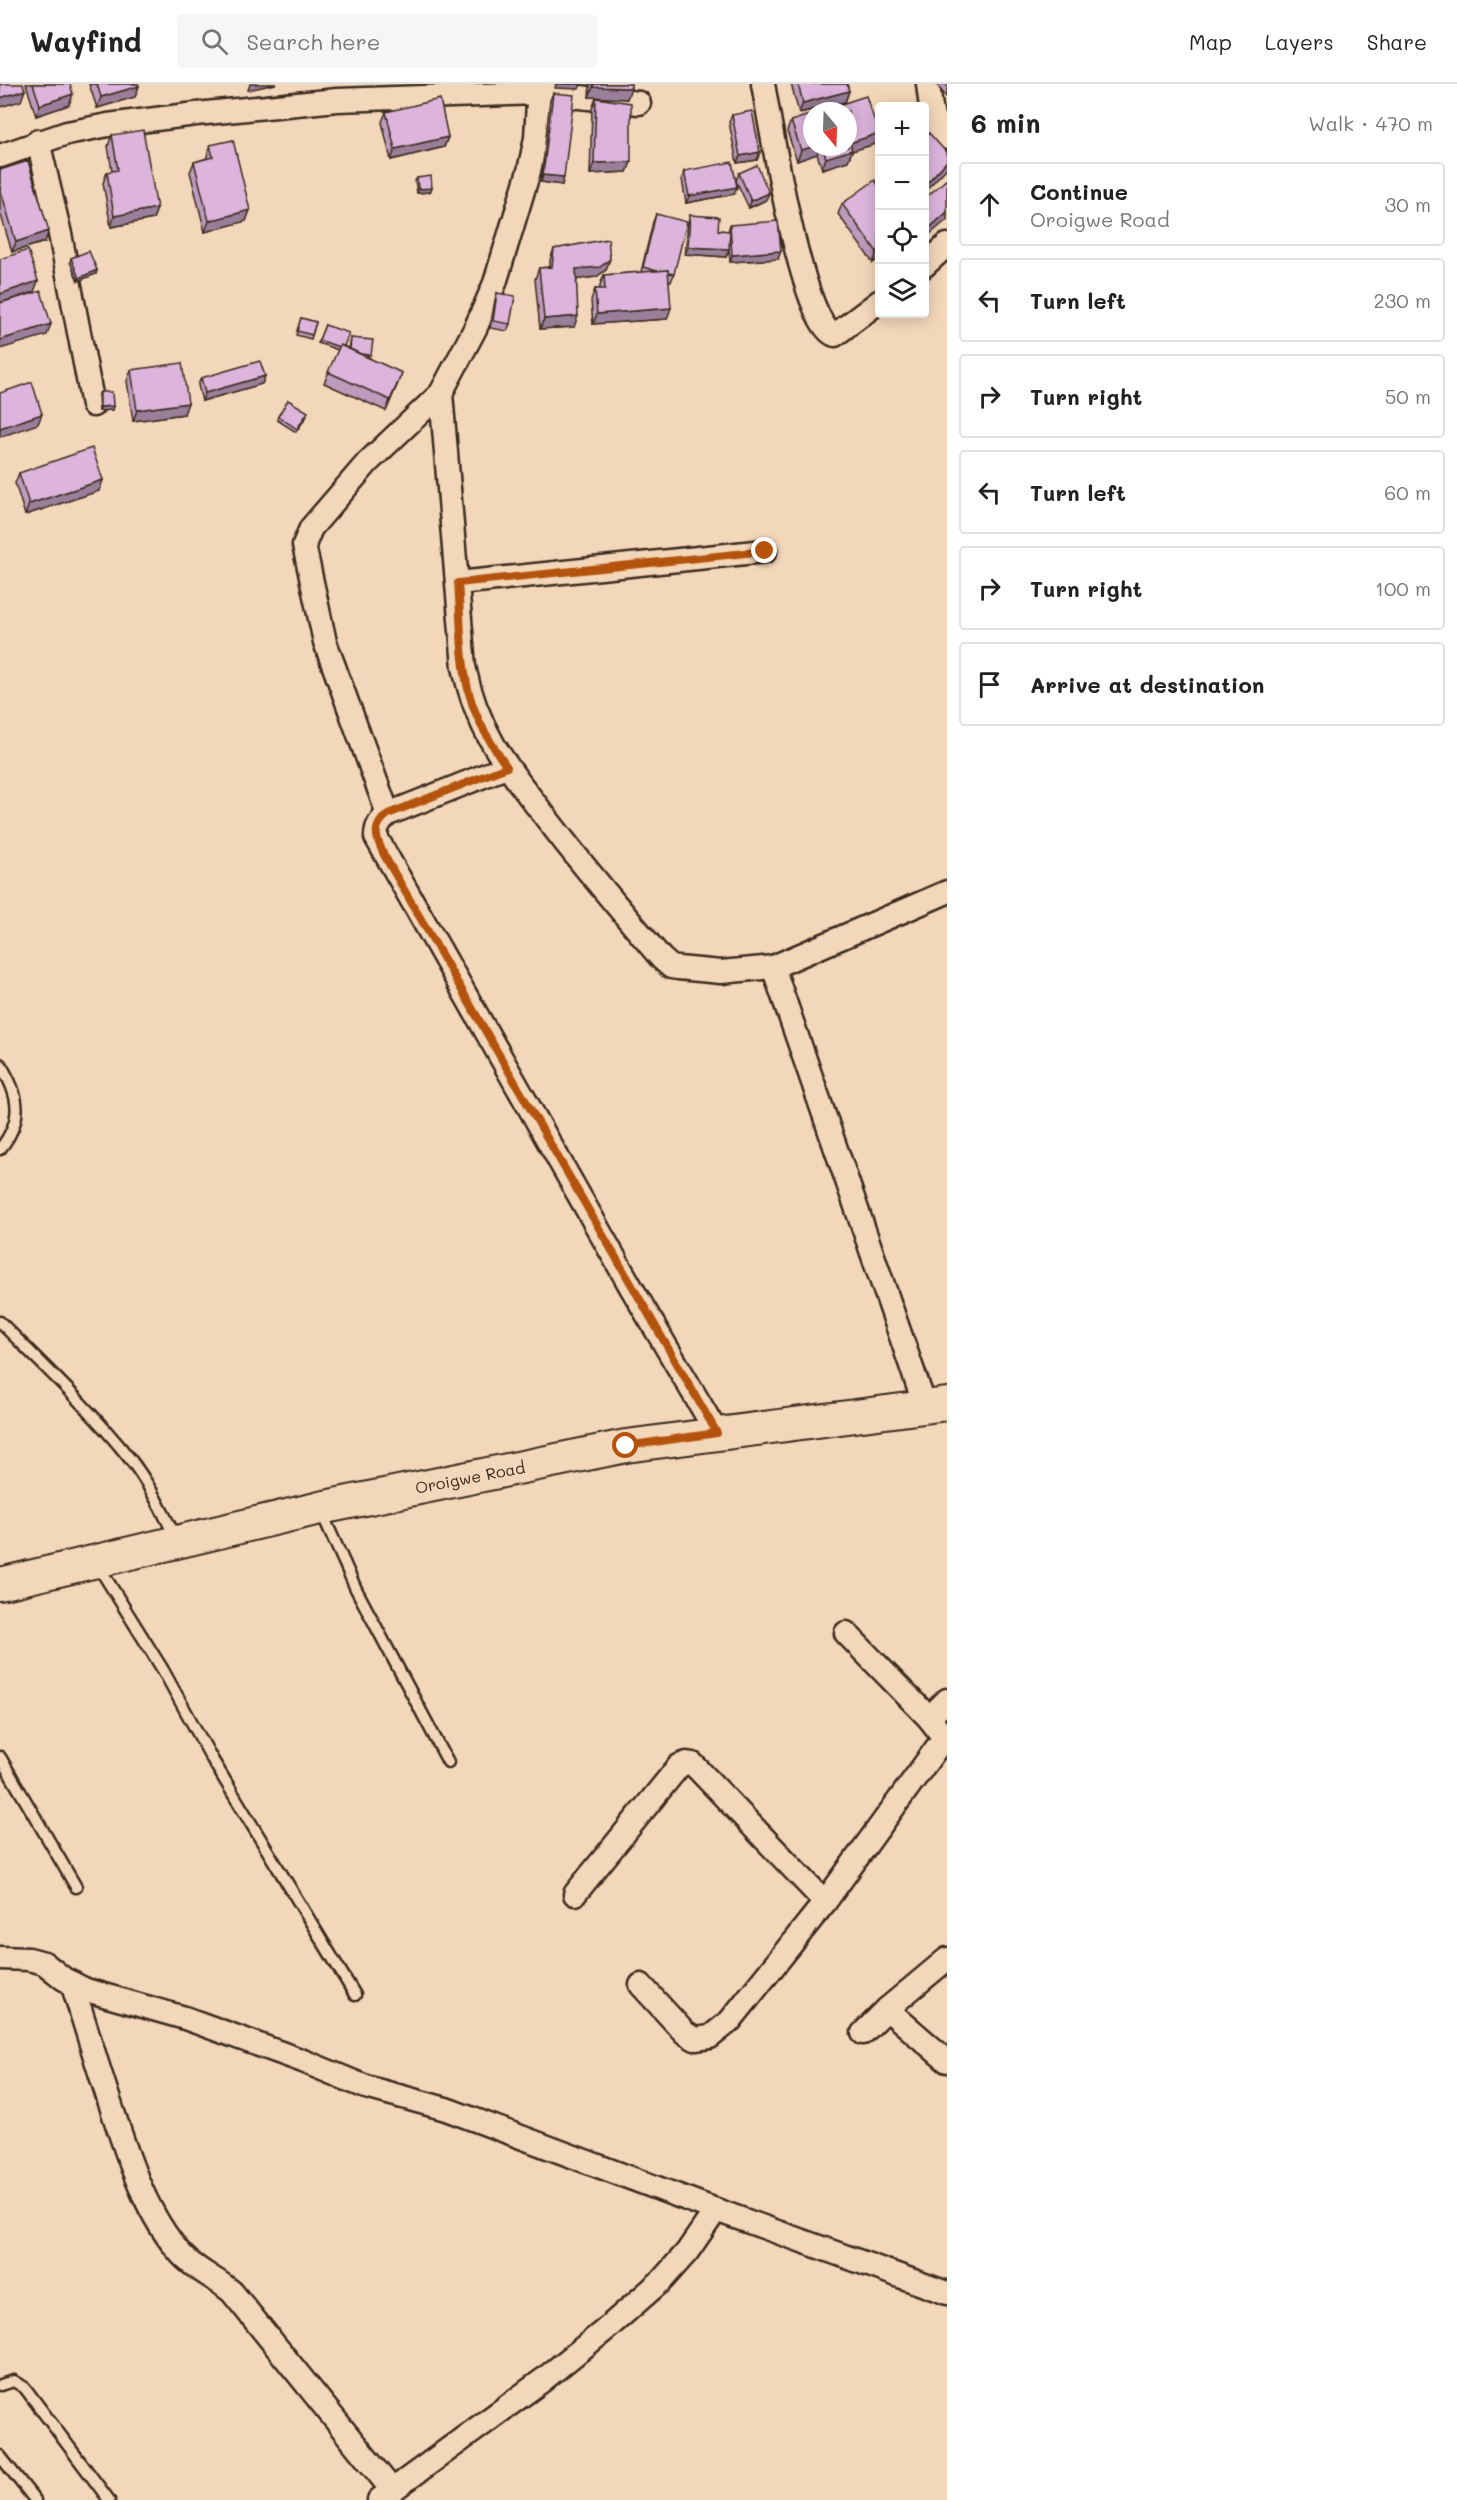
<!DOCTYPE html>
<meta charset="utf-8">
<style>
body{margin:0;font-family:Mali,sans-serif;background:#f6f6f6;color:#222}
.controls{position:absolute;right:18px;top:18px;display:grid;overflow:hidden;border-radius:6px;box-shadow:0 3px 15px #0003}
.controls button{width:54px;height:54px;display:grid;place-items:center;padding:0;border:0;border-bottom:2px solid #e0e0e0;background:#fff;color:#222;font:30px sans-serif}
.compass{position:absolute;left:803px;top:18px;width:54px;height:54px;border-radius:50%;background:#fff;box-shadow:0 3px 15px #0003;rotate:161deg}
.stop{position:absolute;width:18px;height:18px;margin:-14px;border:4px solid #b45309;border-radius:50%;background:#fff}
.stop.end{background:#b45309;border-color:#fff;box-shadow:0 2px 6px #0008}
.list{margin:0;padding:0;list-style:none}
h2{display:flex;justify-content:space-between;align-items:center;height:78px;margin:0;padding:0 24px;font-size:26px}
h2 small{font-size:20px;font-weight:400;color:#767676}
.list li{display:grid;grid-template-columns:39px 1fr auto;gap:18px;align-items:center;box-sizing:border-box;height:84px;margin:0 12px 12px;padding:0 12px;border:2px solid #e0e0e0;border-radius:6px}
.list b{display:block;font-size:22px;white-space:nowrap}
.list p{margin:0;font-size:20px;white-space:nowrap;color:#767676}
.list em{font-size:20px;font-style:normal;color:#767676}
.icon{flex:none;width:33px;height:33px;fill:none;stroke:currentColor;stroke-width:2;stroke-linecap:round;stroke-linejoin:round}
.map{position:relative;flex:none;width:947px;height:2416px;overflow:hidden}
header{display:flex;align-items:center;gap:36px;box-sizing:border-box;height:84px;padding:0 30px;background:#fff;border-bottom:2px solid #e0e0e0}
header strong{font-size:28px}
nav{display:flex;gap:33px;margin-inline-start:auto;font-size:21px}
.search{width:420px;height:54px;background:#f6f6f6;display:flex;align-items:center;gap:15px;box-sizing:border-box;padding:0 21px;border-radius:6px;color:#767676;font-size:22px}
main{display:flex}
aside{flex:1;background:#fff}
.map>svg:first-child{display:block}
</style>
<header>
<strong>Wayfind</strong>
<div class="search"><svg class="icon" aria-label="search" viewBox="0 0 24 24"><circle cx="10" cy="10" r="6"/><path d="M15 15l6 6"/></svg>Search here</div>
<nav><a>Map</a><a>Layers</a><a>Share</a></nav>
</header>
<main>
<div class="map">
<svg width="947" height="2416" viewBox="0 0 947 2416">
<rect width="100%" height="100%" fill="#f3d7ba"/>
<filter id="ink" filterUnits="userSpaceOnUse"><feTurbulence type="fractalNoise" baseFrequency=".0167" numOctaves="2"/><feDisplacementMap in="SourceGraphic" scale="12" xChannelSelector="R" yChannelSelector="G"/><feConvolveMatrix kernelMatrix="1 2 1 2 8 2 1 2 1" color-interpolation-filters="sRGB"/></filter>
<g filter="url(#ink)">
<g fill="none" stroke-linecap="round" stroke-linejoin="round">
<defs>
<g id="lane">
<path d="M0,980C20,1012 24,1035 0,1065"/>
<path d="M0,1238C44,1282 91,1326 130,1375C149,1399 162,1427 176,1454"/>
<polyline points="321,1427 356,1505 448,1678"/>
<polyline points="97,1480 163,1586 212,1675 355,1911"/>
<polyline points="0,1673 76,1803"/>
<polyline points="0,2301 14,2297 25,2304 109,2416"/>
<polyline points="0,2372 35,2416"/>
</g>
<g id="street">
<path d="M763,0C770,37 802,243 835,251L880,217"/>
<path d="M928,0C931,21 930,39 947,54"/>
<polyline points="38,57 60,150 93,321"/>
<polyline points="0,72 67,49 108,41 196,30 337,16 539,9 639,19"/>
<polyline points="924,182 947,161"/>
<path d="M441,309L464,583C478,651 510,687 551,740C586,786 624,830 661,874L671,883L678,884L721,888L773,883L947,808"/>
<polyline points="458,499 765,467"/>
<path d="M506,683L388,730C380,737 376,742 376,753L631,1203L717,1349"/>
<polyline points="388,730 325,558 304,461 311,444 368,378 441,309 476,243 495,199 529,87 536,54 539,0"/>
<polyline points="773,883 925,1322"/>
<polyline points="846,1549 929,1634"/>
<polyline points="575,1810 679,1682 687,1679 693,1680 825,1818"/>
<polyline points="0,1874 29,1875 44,1879 64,1895 86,1906 185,1934 303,1977 366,2003 446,2025 716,2126 947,2209"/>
<path d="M72,1899C85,1940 97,1981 111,2022C128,2073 145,2129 181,2170C195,2186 216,2194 232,2208L392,2406"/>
<polyline points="641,1901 685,1949 695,1955 710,1953 730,1937 825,1818 941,1658 942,1651 929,1634 947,1616"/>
<polyline points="887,1925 947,1977"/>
<polyline points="863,1949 887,1925 947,1875"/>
<polyline points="379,2416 543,2296 605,2246 662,2196 687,2168 716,2126"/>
</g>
<polyline id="secondary" points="0,1500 320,1424 626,1362 947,1320"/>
</defs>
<!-- lane casing -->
<use href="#lane" stroke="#3b2a1e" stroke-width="15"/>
<!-- street casing -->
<use href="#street" stroke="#3b2a1e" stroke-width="27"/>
<!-- secondary casing -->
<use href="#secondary" stroke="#3b2a1e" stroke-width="36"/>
<!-- lane -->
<use href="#lane" stroke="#f3d7ba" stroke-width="10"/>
<!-- street -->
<use href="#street" stroke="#f3d7ba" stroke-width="22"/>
<!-- secondary -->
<use href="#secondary" stroke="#f3d7ba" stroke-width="32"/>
</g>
<!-- wall -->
<g fill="#bd9bbd" stroke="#3b2a1e" stroke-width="1.5">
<polygon points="26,0 70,0 69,21 36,32"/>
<polygon points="89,0 138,0 139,2 135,13 97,24"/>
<polygon points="590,0 631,0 627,15 589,13"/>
<polygon points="791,0 847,0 849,7 845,18 799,29"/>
<polygon points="936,0 947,0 947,14"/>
<polygon points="553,9 564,93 562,101 541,98 550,16"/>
<polygon points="596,14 631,78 627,88 590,90 592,25"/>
<polygon points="386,28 448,53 444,63 391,76 382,38"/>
<polygon points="732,31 760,68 757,76 737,79 729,38"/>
<polygon points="791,37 812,63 848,63 875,60 852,67 848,77 822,85 817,70 797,77 787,47"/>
<polygon points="112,51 157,124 153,135 111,143 103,99 107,88 112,87 108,62"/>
<polygon points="210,61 250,126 246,137 205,148 190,88 194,78 207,74 207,72"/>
<polygon points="0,86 45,158 12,168 0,128"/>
<polygon points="684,87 734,110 686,119 682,95"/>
<polygon points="739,89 766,116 749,124 736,97"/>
<polygon points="417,94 432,104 430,108 417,109 415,97"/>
<polygon points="879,103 879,174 873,179 838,130 842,120"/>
<polygon points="656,130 674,190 671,198 669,197 667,235 593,240 591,216 595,205 600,205 600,201 604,191 641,188 653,138"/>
<polygon points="690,131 718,146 728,147 730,141 778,175 730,178 729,166 726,173 685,170 688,138"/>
<polygon points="554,165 606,186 596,193 577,195 574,243 540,245 535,195 539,184 550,183 550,176"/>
<polygon points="71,174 97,186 96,190 78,197 70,178"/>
<polygon points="497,209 510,240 507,247 490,244 495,216"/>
<polygon points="301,234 316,238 311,255 296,251"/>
<polygon points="325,241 344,262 349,265 351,254 370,274 398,299 386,327 324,299 338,266 318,259"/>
<polygon points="131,286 184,330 133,337 127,297"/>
<polygon points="265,292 262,300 202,317 198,301 201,294"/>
<polygon points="100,308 113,322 112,326 99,327 98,312"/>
<polygon points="278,332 307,332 296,348 277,336"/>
<polygon points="19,389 103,396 99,407 25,431 15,399"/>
</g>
<!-- shaded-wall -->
<g fill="#9a7e9a" stroke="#3b2a1e" stroke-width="1.5">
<polygon points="250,0 276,0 248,6"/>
<polygon points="556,0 581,0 579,5 555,4"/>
<polygon points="139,2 135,13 97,24 101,13"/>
<polygon points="593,3 631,4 627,15 589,13"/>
<polygon points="25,6 21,17 0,23 0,14"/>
<polygon points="849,7 845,18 799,29 803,19"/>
<polygon points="73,10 69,21 36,32 40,21"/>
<polygon points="879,49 875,60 852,67 848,77 822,85 826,74 850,59"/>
<polygon points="448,53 444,63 391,76 395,65"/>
<polygon points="812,63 820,63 817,70 797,77 801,66"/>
<polygon points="760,68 757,76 737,79 740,72"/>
<polygon points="947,77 947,84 924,108 924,102"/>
<polygon points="631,78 627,88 590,90 594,79"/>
<polygon points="543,91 564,93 562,101 541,98"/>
<polygon points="737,103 734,110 686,119 689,112"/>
<polygon points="432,104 430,108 417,109 418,105"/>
<polygon points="769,109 766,116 749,124 751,117"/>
<polygon points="157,124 153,135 111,143 114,132"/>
<polygon points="250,126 246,137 205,148 209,137"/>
<polygon points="947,128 947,136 924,155 926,147"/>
<polygon points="49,147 45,158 12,168 16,158"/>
<polygon points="688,163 729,165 726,173 685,170"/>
<polygon points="879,166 879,174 873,179 877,168"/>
<polygon points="781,167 778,175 730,178 732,171"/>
<polygon points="610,175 606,186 596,193 573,196 576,185"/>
<polygon points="97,186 96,190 78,197 79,194"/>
<polygon points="38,197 34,208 0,219 0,210"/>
<polygon points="671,224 667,235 593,240 597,230"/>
<polygon points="578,232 574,243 540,245 544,235"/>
<polygon points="51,240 47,251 0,265 0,256"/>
<polygon points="402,289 398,299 386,327 390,316"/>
<polygon points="265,292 262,300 202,317 205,309"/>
<polygon points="188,319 184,330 133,337 137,326"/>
<polygon points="113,322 112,326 99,327 100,323"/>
<polygon points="42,330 38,340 0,353 0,344"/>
<polygon points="103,396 99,407 25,431 29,420"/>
</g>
<!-- building -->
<g fill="#dcb4dc" stroke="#3b2a1e" stroke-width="1.5">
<polygon points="0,0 23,0 25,6 0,14"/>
<polygon points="33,0 70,0 73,10 40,21"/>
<polygon points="97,0 138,0 139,2 101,13"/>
<polygon points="594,0 631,0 631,4 593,3"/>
<polygon points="798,0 847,0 849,7 803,19"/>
<polygon points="553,9 574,11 564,93 543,91"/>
<polygon points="866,12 879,49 850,59 852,66 826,74 822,63 848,63 848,27 820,27"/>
<polygon points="596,14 631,19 631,78 594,79"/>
<polygon points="440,15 448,53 395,65 386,28"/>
<polygon points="752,27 760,68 740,72 732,31"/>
<polygon points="812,30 812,63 801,66 791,37"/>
<polygon points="143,46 157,124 114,132 107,88 118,86 112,51"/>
<polygon points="929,49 947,69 947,77 924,102 924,55"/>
<polygon points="233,56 250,126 209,137 194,78 213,73 210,61"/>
<polygon points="28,77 49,147 16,158 0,104 0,86"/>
<polygon points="732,78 737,103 689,112 684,87"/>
<polygon points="757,81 769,109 751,117 739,89"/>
<polygon points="431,92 432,104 418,105 417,94"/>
<polygon points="947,95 947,128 926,147 924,145 924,115"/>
<polygon points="875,96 879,103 879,166 877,168 842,120"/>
<polygon points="656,130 687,138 674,190 668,189 668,186 657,187 643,183"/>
<polygon points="690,131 719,133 718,146 730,147 729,165 688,163"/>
<polygon points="778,137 781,167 732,171 730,141"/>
<polygon points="608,155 610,175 600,183 576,185 578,232 544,235 539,184 552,183 554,165"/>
<polygon points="28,166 38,197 0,210 0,175"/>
<polygon points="89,167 97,186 79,194 71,174"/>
<polygon points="668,186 671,224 597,230 595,205 605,205 604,191"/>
<polygon points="41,207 51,240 0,256 0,219"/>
<polygon points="497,209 515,212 510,240 493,237"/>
<polygon points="301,234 316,238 312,251 297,247"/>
<polygon points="325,241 349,249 344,262 340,261 339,263 319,256"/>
<polygon points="351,254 373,256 371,271 361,270 350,265"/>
<polygon points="340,261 402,289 390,316 328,288"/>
<polygon points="260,277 265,292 205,309 201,294"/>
<polygon points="182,279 188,319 137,326 131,286"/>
<polygon points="32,298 42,330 0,344 0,309"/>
<polygon points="100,308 112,308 113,322 100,323"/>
<polygon points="288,316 308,328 297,345 278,332"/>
<polygon points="92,364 103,396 29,420 19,389"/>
</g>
</g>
<g fill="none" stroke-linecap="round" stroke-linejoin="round" filter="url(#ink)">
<!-- route -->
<path stroke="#b45309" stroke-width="8" d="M626,1362L717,1349L384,771C376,754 371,743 388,730L507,683C491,660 476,636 469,609C460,574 461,536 458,499L765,467"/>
</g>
<g text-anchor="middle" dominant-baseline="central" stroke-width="6" stroke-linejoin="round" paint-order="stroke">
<!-- street labels -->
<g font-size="16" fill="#3b2a1e" stroke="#f3d7ba">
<text transform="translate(470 1393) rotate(-11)">Oroigwe Road</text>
</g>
</g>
</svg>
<div class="controls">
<button>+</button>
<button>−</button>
<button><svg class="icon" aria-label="locate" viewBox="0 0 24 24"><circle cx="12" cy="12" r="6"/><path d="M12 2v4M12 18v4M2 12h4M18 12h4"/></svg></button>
<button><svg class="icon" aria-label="layers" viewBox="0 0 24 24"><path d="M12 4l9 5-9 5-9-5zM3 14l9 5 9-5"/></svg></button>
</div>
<svg class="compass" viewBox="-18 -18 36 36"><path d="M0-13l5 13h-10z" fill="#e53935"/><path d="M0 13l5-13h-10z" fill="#767676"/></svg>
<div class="stop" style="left:626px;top:1362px"></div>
<div class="stop end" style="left:765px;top:467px"></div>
</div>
<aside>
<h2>6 min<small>Walk · 470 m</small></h2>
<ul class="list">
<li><svg class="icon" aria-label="ahead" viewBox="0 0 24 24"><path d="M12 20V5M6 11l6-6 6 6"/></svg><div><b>Continue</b><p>Oroigwe Road</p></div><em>30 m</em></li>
<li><svg class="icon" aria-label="left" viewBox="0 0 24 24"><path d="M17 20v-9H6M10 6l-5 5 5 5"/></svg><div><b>Turn left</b></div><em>230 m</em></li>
<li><svg class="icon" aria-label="right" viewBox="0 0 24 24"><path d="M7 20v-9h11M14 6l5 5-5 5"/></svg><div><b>Turn right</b></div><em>50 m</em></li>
<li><svg class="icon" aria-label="left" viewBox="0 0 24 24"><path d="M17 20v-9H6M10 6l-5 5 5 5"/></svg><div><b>Turn left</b></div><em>60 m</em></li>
<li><svg class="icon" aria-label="right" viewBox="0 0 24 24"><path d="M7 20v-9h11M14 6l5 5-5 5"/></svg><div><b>Turn right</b></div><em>100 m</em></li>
<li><svg class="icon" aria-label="arrive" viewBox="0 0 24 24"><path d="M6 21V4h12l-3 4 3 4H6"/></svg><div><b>Arrive at destination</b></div></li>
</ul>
</aside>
</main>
